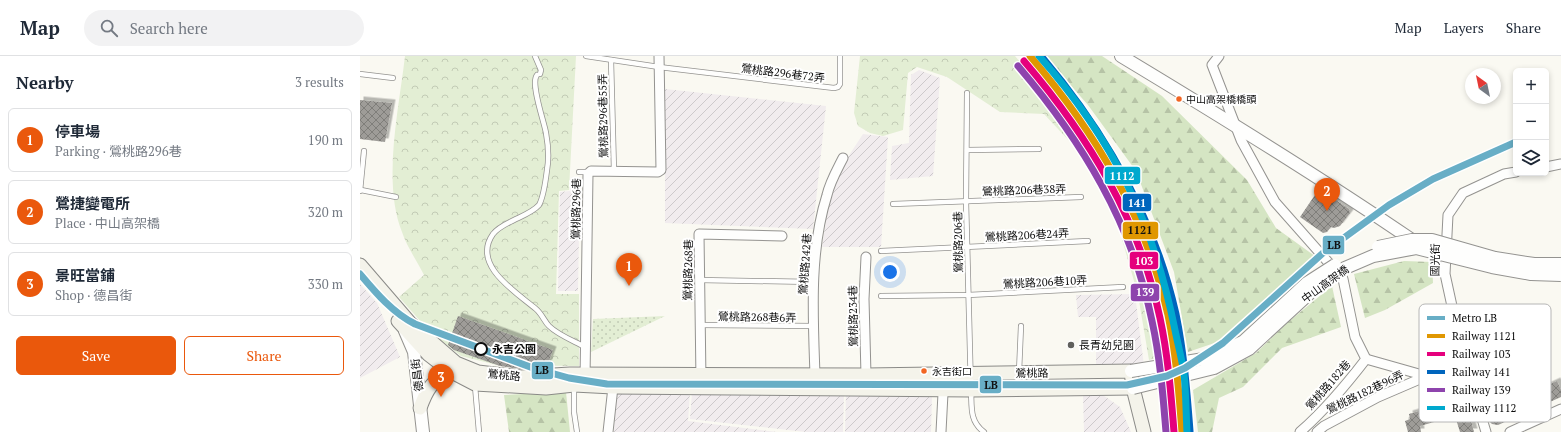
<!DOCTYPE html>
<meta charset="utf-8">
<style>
body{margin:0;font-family:"PT Serif","Noto Sans TC",serif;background:#f2f2f3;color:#1f2937}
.controls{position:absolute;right:12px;top:12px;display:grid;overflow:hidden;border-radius:6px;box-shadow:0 2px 6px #0003}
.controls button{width:36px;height:36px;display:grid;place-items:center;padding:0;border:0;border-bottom:1px solid #e0e1e3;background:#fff;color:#1f2937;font:20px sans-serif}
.compass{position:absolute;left:1105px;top:12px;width:36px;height:36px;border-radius:50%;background:#fff;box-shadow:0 2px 6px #0003;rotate:327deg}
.you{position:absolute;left:530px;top:216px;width:14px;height:14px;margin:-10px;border:3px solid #fff;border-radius:50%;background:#1a73e8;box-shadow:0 0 0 6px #1a73e833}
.badge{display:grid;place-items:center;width:26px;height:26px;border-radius:50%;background:#ea580c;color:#fff;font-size:13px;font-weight:700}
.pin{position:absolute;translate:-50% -33px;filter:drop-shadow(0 1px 2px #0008)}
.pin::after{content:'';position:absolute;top:21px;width:14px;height:12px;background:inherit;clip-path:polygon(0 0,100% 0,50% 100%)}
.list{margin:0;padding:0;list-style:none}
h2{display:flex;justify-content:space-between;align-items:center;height:52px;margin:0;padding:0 16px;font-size:17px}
h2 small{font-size:13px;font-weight:400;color:#747a83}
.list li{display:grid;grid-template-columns:26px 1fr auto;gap:12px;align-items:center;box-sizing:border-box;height:64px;margin:0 8px 8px;padding:0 8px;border:1px solid #e0e1e3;border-radius:6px}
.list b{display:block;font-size:15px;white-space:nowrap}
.list p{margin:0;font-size:13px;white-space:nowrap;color:#747a83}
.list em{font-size:13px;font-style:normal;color:#747a83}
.actions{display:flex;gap:8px;padding:12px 16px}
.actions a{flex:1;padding:9px 0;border:1px solid #ea580c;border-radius:6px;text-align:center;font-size:14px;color:#ea580c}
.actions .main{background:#ea580c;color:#fff}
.icon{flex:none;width:22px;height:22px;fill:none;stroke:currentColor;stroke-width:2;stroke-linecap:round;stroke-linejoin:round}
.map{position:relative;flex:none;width:1201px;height:376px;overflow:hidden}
header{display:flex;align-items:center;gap:24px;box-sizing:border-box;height:56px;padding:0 20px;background:#fff;border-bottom:1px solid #e0e1e3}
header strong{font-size:19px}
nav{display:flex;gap:22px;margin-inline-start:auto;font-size:14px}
.search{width:280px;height:36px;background:#f2f2f3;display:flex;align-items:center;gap:10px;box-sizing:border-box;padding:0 14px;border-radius:22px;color:#747a83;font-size:15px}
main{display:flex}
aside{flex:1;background:#fff}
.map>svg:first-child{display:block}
</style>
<header>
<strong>Map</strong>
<div class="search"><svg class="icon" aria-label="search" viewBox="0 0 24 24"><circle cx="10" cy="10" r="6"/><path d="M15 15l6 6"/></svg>Search here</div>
<nav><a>Map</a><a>Layers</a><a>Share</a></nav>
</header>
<main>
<aside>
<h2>Nearby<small>3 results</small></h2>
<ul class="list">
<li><span class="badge">1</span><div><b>停車場</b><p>Parking · 鶯桃路296巷</p></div><em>190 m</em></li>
<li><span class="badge">2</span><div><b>鶯捷變電所</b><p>Place · 中山高架橋</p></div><em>320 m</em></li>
<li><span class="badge">3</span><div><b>景旺當鋪</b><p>Shop · 德昌街</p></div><em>330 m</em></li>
</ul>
<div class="actions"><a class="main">Save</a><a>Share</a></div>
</aside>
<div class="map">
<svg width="1201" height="376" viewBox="0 0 1201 376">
<defs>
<pattern id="industrial-furrows" width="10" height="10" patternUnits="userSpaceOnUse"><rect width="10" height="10" fill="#f1ecee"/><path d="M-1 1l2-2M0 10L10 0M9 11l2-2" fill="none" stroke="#cdc9cb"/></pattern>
<pattern id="grass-dots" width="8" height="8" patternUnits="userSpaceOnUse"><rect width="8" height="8" fill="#e3eed4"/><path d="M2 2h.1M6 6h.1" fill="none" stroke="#c2cbb5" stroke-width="1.8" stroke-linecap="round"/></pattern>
<pattern id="forest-firs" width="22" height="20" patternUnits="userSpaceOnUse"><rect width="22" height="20" fill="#d5e5c3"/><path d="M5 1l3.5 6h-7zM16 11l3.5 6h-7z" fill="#b6c3a6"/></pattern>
<pattern id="park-crowns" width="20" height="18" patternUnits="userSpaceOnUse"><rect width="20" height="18" fill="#e3eed4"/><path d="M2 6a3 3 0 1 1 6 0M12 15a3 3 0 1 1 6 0" fill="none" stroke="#c2cbb5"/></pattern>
<pattern id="building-cross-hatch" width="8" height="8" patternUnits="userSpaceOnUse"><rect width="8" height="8" fill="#9e9c98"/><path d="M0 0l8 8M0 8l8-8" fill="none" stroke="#7f7e7a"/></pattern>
<filter id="shadow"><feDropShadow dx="3.5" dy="-3.5" stdDeviation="0" flood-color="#0004"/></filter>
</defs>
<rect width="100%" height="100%" fill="#faf9f2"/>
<!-- industrial -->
<g fill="url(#industrial-furrows)">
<polygon points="559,14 580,22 573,120 530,124 532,90 549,87 551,19"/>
<polygon points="305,33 466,50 453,173 305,167"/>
<polygon points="503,78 528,81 521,191 462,191 470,139 486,104"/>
<polygon points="211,121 220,121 218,235 198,235 200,136 210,135"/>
<polygon points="0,228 17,247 40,301 0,322"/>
<polygon points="775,238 784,310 736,314 736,261 718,261 716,239"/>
<polygon points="256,332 330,336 328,365 417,376 254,376"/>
<polygon points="332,336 484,336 483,376 446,376 330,363"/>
<polygon points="486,337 572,340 571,376 485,376"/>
<polygon points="740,337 760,351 771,376 724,376 723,338"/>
</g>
<!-- grass -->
<polygon fill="url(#grass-dots)" points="305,260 231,296 233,263"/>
<!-- forest -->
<g fill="url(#forest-firs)">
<polygon points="685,0 742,0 802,40 887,124 916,172 959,203 881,278 828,296 814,216 776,115 728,49"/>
<polygon points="1044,205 1072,206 1073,227 1025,254 1005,262 994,218"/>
<polygon points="972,230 981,271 922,292 883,331 859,342 852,376 838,376 833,334 896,297 927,267"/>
<polygon points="206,336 210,376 149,376 144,339"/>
</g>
<!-- park -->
<g fill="url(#park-crowns)">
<path d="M45,0H216L209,134L199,135L196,238H219V310L137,309L101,300L69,275L39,241L64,219C57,205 47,191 42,176C22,126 39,53 45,0Z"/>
<path d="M500,0H655C687,37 727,80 749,124C778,179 794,239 806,300L789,304L778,239L758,169L737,126L713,89L684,58L640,56L587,21L557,11L548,17L543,74L523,80L510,77L498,70L494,57Z"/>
</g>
<!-- building -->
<g fill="url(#building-cross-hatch)" filter="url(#shadow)">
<polygon points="0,44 32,47 25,86 0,83"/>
<polygon points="959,133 989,153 990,157 980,170 974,172 971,171 967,176 963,177 940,161"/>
<polygon points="98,260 193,294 187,311 161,313 140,310 94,294 88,289"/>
<polygon points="1197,325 1201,334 1201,341 1138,369 1132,368 1129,365 1121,335 1142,330 1144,334 1149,332 1151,337 1169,330 1171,337"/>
<polygon points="1106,341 1111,357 1109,358 1114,376 1100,376 1095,360 1060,370 1061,376 1048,376 1045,365 1050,363 1049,358"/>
</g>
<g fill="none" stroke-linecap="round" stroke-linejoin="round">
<defs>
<g id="service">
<polyline points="175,0 181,14 180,18"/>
<polyline points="226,0 299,11 474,32 478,31 480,28 480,0"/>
<polyline points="251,4 254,115"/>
<polyline points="0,18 33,22"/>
<path d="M177,19C170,27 184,65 186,77C188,88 189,103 187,114C186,122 183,142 179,149C172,157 159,161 150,166C144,169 137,173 133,178C111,209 156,236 176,253C182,258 184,265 189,270C198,279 214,285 225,291"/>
<path d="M607,37L606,145L611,334C612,350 609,365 624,376"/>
<polyline points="607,94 679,93"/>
<polyline points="219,116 229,116"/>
<polyline points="1,134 36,141"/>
<polyline points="0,135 4,95"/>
<polyline points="533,148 721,141"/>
<polyline points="521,195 728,185"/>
<polyline points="339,224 454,226"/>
<polyline points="521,240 608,239 763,231"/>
<polyline points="339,269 454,270"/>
<polyline points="1104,304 1148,303 1164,294"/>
<polyline points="659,316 661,270"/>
<polyline points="115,330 119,376"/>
<polyline points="214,330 214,356 217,376"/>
</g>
<g id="minor">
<path d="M859,0L852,9L881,84L915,146L983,223L995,281L1006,303C986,329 964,355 940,376"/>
<polyline points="1186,111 1201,108"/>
<polyline points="506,201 504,243 506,319"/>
<polyline points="1006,303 1066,320"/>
<path d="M455,319C453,260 449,196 467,139C470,126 477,114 483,102"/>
<polyline points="225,323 228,118 231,115 298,116 301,114 299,0"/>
<polyline points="341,324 339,178 422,180"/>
<polyline points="248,376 253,331"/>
<polyline points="581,376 584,318"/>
<polyline points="957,376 964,370 1018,341 1104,304"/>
<polyline points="1126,376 1102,296 1085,218 1088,159 1103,137 1144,118 1156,116"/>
<polyline points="1150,376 1201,353"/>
</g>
<g id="tertiary">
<path d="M761,0C859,59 957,119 1052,184L1056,191"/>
<polyline points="45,275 54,296 63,376"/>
</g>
<g id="secondary">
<polyline points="0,209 50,267 96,307 118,316 161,321 210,318 506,319 771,315 773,332 784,376"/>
<polyline points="38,265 68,298 90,315 115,328 186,332 214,329 253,331 611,334 773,332"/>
<path d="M60,352C67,333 72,325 90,315"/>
</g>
</defs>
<!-- service casing -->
<use href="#service" stroke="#949390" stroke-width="6"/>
<!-- minor casing -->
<use href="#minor" stroke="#949390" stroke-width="11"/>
<!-- tertiary casing -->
<use href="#tertiary" stroke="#949390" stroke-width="14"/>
<!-- secondary casing -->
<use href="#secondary" stroke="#8a8a87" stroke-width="15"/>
<!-- service -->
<use href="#service" stroke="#fefefd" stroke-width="4.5"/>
<!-- minor -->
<use href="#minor" stroke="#fefefd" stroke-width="9"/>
<!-- tertiary -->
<use href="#tertiary" stroke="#fefefd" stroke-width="12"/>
<!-- secondary -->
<use href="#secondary" stroke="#f4f3ea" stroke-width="13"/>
<defs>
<g id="tertiary-bridge">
<polyline points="1018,191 1052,184 1072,184 1135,202 1174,208 1201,208"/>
<polyline points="771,315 850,302 884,285 947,227 975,209"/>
<polyline points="773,332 854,312 889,293 953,234 985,212 1013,200 1056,192 1132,211 1171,218 1201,219"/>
</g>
</defs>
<!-- tertiary-bridge casing -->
<use href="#tertiary-bridge" stroke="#949390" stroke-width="14" stroke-linecap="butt"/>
<!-- tertiary-bridge -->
<use href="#tertiary-bridge" stroke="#fefefd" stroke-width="12"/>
<defs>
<path id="rail-1" d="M670,0C736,77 785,159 808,259C816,297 819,337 822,376"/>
<path id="rail-2" d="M664,5C729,81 779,163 800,262C808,299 811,338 814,376"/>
<path id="rail-3" d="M681,0C745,75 794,161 816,258C824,297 827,336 830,375"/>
<path id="rail-4" d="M658,10C722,85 772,167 792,265C800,301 803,339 806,376"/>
<path id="rail-5" d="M679,0C753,84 793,164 815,274C818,289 822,303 824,318C826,337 826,357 827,376"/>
</defs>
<!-- rail-1 casing -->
<use href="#rail-1" stroke="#fff" stroke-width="10"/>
<!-- rail-2 casing -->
<use href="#rail-2" stroke="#fff" stroke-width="10"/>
<!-- rail-3 casing -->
<use href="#rail-3" stroke="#fff" stroke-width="10"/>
<!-- rail-4 casing -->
<use href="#rail-4" stroke="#fff" stroke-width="10"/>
<!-- rail-5 casing -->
<use href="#rail-5" stroke="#fff" stroke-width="10"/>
<!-- rail-1 -->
<use href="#rail-1" stroke="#e09701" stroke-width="7"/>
<!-- rail-2 -->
<use href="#rail-2" stroke="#e5007d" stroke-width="7"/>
<!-- rail-3 -->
<use href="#rail-3" stroke="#0065bd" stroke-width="7"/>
<!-- rail-4 -->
<use href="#rail-4" stroke="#8e44ad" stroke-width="7"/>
<!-- rail-5 -->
<use href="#rail-5" stroke="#00a9ce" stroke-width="7"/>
<defs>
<path id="metro-1" d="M0,218C16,237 33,257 55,268L173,312L209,322L247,328L767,329L807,320L825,312L863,287L963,197L1029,149L1073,123L1156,86"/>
</defs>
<!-- metro-1 casing -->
<use href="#metro-1" stroke="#fff" stroke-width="10"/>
<!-- metro-1 -->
<use href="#metro-1" stroke="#68aec6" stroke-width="7"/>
</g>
<!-- markers -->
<g fill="#f26522" stroke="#fff" stroke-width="1.5">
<circle cx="819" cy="43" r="3.5"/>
<circle cx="564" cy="315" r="3.5"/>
</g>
<circle fill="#60605d" stroke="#fff" stroke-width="1.5" cx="711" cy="289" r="4"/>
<circle fill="#fff" stroke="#0d0d0d" stroke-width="2" cx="121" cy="293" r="6"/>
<g text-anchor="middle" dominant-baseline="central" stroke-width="4" stroke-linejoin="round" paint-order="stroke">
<!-- bus labels -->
<g font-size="10" fill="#0d0d0d" stroke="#fff" text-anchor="start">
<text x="826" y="43">中山高架橋橋頭</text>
<text x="572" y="315">永吉街口</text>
</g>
<!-- street labels -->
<g font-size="11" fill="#0d0d0d" stroke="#fff">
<text transform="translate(423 17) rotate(7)">鶯桃路296巷72弄</text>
<text transform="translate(243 60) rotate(-91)">鶯桃路296巷55弄</text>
<text transform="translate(664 134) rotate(-2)">鶯桃路206巷38弄</text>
<text transform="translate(216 153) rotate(-89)">鶯桃路296巷</text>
<text transform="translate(667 179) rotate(-3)">鶯桃路206巷24弄</text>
<text transform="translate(598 186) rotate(-91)">鶯桃路206巷</text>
<text transform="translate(1075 204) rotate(-89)">國光街</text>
<text transform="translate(445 208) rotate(-86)">鶯桃路242巷</text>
<text transform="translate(328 214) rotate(-89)">鶯桃路268巷</text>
<text transform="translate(685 226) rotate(-3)">鶯桃路206巷10弄</text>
<text transform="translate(965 228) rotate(-36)">中山高架橋</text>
<text transform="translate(493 260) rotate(-91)">鶯桃路234巷</text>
<text transform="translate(397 261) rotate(1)">鶯桃路268巷6弄</text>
<text transform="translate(672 317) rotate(-1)">鶯桃路</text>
<text transform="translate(57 319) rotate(-97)">德昌街</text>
<text transform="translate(144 319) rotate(5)">鶯桃路</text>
<text transform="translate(968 329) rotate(-49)">鶯桃路182巷</text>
<text transform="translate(1005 336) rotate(-26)">鶯桃路182巷96弄</text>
</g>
<!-- poi labels -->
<g font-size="11" fill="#0d0d0d" stroke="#fff" text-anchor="start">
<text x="719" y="289">長青幼兒園</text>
</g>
<!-- stop labels -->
<g font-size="11" font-weight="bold" fill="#0d0d0d" stroke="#fff" text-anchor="start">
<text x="132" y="293">永吉公園</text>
</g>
</g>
<!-- legend -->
<rect x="1059" y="248" width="132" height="118" rx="6" fill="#fff" stroke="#b6b6b6" stroke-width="1"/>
<rect x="1067" y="260" width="18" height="4" fill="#68aec6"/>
<rect x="1067" y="278" width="18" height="4" fill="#e09701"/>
<rect x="1067" y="296" width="18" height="4" fill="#e5007d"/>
<rect x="1067" y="314" width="18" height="4" fill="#0065bd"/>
<rect x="1067" y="332" width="18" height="4" fill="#8e44ad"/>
<rect x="1067" y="350" width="18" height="4" fill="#00a9ce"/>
<g font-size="11" fill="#0d0d0d">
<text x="1092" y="266">Metro LB</text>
<text x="1092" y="284">Railway 1121</text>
<text x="1092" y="302">Railway 103</text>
<text x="1092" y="320">Railway 141</text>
<text x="1092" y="338">Railway 139</text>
<text x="1092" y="356">Railway 1112</text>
</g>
<g stroke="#fff" stroke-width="1.5">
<rect x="744" y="110" width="37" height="19" rx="4" fill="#00a9ce"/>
<rect x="762" y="137" width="30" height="19" rx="4" fill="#0065bd"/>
<rect x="762" y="165" width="37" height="19" rx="4" fill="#e09701"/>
<rect x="962" y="179" width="23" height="20" rx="4" fill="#68aec6"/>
<rect x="769" y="195" width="30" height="19" rx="4" fill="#e5007d"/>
<rect x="770" y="227" width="30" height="19" rx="4" fill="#8e44ad"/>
<rect x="171" y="305" width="23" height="19" rx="4" fill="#68aec6"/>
<rect x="619" y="319" width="23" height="19" rx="4" fill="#68aec6"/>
</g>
<g font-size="11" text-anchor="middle" font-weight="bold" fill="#fff">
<text x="762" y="124">1112</text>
<text x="777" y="151">141</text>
<text x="784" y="209">103</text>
<text x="785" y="240">139</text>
</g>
<g font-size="11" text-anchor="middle" font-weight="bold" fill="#111">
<text x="780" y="178">1121</text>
<text x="974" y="193">LB</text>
<text x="182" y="318">LB</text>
<text x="631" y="333">LB</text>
</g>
</svg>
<div class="controls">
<button>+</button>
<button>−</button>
<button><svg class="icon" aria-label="layers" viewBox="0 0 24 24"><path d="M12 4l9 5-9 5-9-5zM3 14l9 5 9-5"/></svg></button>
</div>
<svg class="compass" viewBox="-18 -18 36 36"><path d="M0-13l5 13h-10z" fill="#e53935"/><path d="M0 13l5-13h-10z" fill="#747a83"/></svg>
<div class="you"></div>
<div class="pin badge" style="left:269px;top:230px">1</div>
<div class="pin badge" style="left:967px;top:155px">2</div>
<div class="pin badge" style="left:81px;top:341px">3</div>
</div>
</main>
